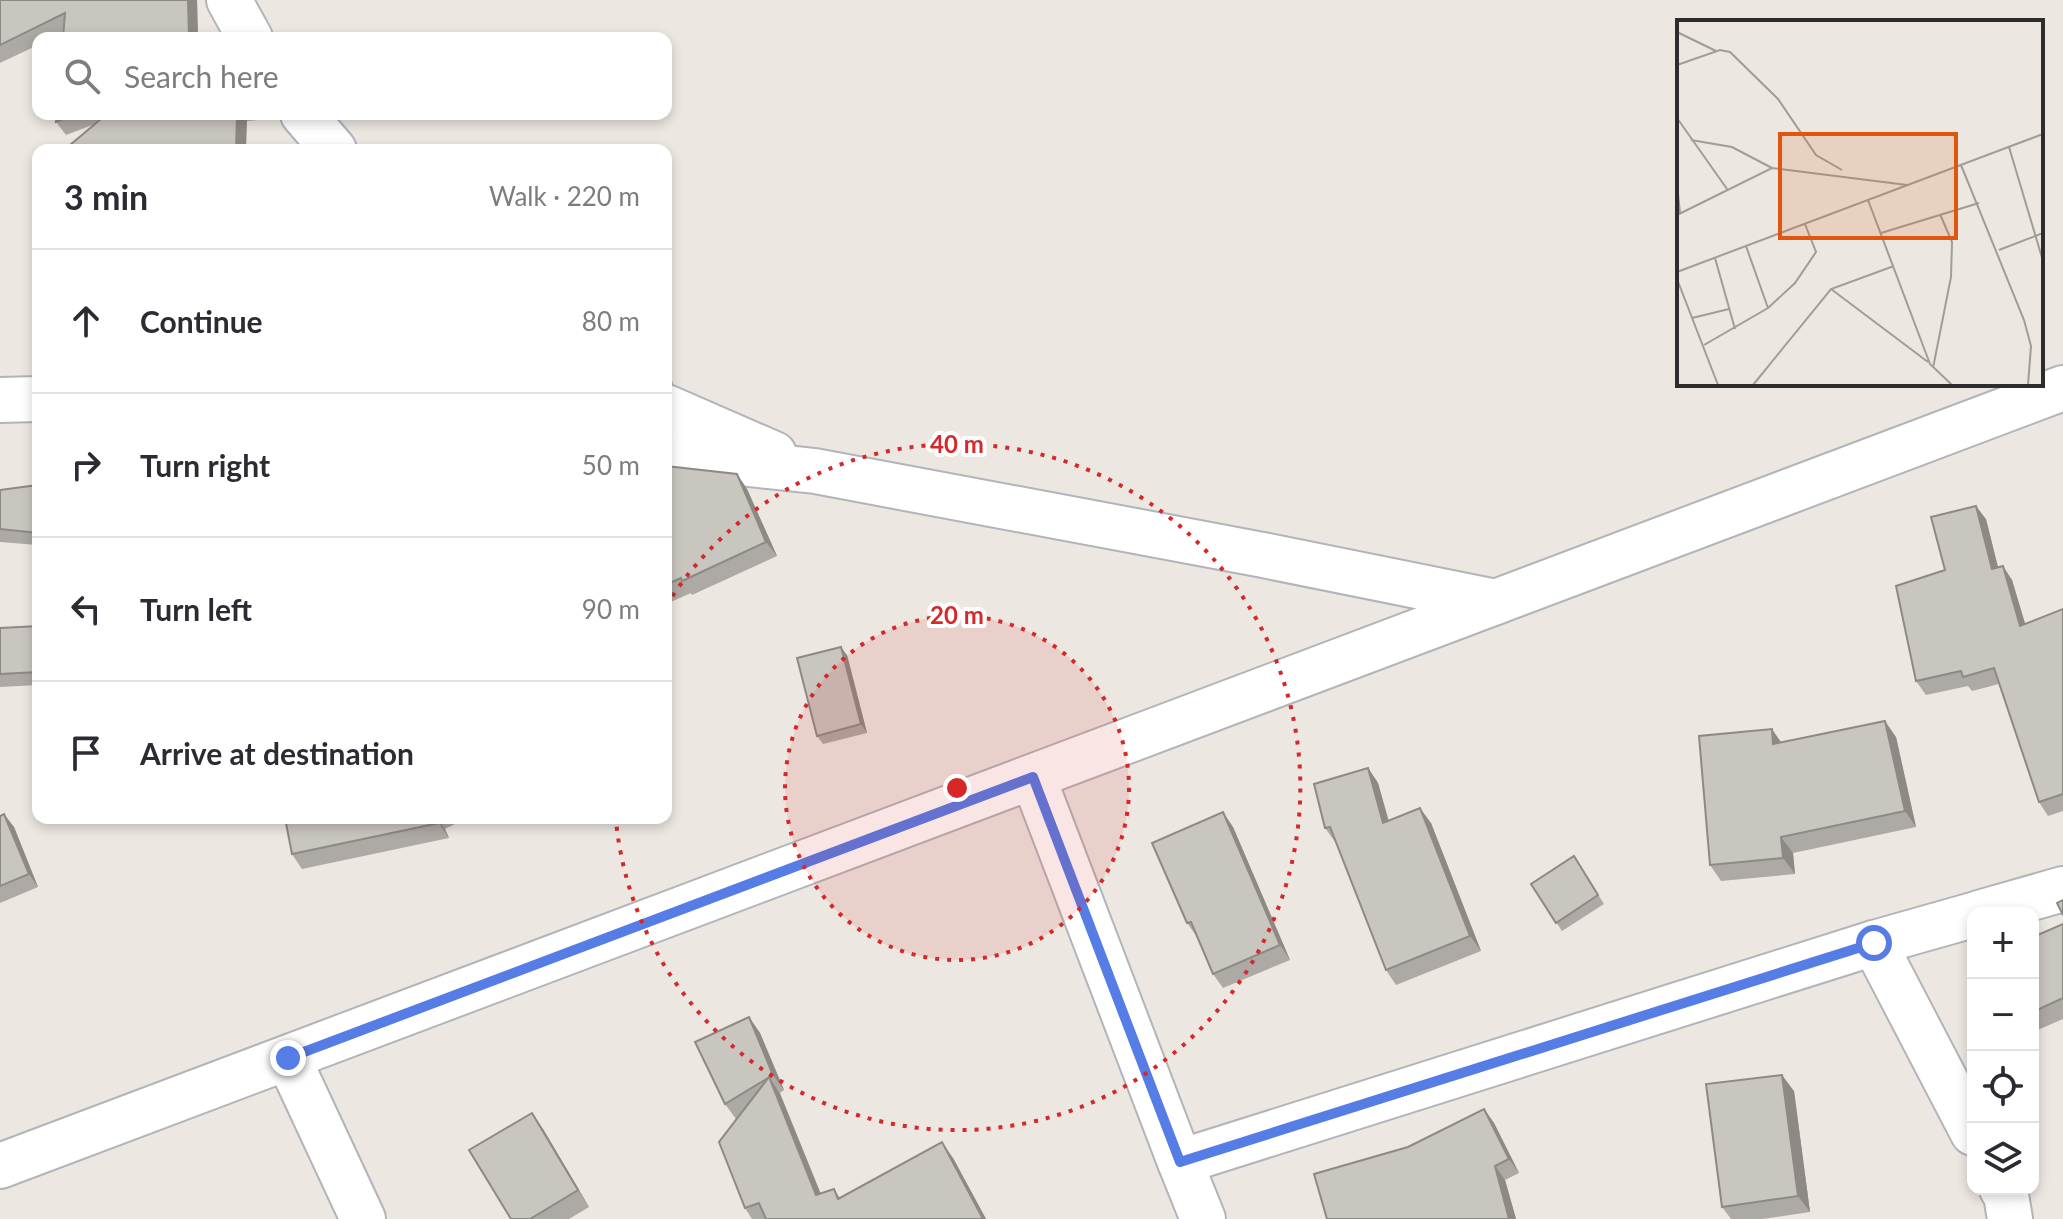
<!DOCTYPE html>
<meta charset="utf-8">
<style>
body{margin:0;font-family:Lato,sans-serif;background:#f7f7f7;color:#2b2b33}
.controls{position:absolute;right:24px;bottom:24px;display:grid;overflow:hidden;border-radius:16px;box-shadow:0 4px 12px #0003}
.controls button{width:72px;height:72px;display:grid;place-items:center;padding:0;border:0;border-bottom:2px solid #e1e1e2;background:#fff;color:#2b2b33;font:40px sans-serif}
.stop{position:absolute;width:24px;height:24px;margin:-18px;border:6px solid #567ce5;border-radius:50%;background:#fff}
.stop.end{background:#567ce5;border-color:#fff;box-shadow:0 2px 8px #0008}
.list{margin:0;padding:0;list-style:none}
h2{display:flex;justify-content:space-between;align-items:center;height:104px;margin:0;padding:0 32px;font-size:34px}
h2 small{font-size:26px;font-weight:400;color:#7c7c81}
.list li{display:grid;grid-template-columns:52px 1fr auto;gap:24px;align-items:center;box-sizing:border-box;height:144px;padding:0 32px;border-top:2px solid #e1e1e2}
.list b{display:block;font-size:30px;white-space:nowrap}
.list em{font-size:26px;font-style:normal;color:#7c7c81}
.icon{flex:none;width:44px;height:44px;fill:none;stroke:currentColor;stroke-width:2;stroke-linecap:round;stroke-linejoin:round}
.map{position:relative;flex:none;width:2063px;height:1219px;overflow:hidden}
.search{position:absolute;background:#fff;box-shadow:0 4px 12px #0003;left:32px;top:32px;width:640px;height:88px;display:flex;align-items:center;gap:20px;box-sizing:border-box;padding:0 28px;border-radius:16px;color:#7c7c81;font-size:30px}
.panel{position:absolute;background:#fff;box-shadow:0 4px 12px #0003;left:32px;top:144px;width:640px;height:680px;border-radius:16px}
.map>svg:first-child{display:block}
</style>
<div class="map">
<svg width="2063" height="1219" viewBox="0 0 2063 1219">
<rect width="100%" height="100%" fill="#ece7e1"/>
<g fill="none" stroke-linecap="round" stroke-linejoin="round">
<defs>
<g id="minor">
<polyline points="229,0 250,38"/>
<polyline points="303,114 334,150"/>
<polyline points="0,400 38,399"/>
<polyline points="666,407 774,454"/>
<polyline points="666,455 815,471 1263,555 1496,602"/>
<polyline points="1033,777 1180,1162 1203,1219"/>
<polyline points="1979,913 2063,889"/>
<polyline points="1874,943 1973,1133"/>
<polyline points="288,1058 363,1219"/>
<polyline points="1180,1162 1874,943 1973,915"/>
<polyline points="0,1166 2063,388"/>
<polyline points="2002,1189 2006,1195 2010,1219"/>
</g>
</defs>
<!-- minor casing -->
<use href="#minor" stroke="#b2b4bb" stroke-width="48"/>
<!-- minor -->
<use href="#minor" stroke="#fff" stroke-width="44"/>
</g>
<!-- wall -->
<g fill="#ada9a4">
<polygon points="0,0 197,0 198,38 63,38 63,32 52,38 38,38 38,45 0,63"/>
<polygon points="57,114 279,114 278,118 247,121 95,124 66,135 56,122"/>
<polygon points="666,364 673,384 666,383"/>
<polygon points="666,466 737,474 747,489 777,556 692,595 691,593 666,604"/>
<polygon points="38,485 38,545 0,542 0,490"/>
<polygon points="1986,519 1998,568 2012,580 2025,624 2063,609 2063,811 2048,816 2039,802 1999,684 1972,691 1968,686 1926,695 1916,681 1945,570"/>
<polygon points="38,626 38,685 0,687 0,628"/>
<polygon points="847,655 867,733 823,744 817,736"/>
<polygon points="1896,737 1916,827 1793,853 1795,874 1721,881 1710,865 1781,743"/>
<polygon points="1368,768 1378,783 1389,821 1431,823 1481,951 1396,985 1386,970 1336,843 1325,828"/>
<polygon points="0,816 14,827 38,887 0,903"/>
<polygon points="285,818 467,818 445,829 449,838 302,869 292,854"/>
<polygon points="1233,827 1290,960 1223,988 1213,974 1198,938 1187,923"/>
<polygon points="1574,856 1604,904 1562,931 1531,884"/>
<polygon points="2063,924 2063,1019 2033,1032 2033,937"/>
<polygon points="749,1017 760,1033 784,1090 780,1093 821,1194 834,1189 840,1198 953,1158 986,1219 752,1219 745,1208 738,1118 736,1119 725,1104"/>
<polygon points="1794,1091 1810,1212 1762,1219 1731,1219 1722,1207"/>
<polygon points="1484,1109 1494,1123 1519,1173 1505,1180 1516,1219 1327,1219 1408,1147"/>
<polygon points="543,1129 589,1207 569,1219 511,1219"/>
</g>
<!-- shaded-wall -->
<g fill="#8d8a86">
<polygon points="188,0 197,0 198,38 189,38"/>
<polygon points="237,114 242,114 247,121 246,150 236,150"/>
<polygon points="666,364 673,384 666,373"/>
<polygon points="737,474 747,489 777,556 766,542"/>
<polygon points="1976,506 1986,519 2002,583 1992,569"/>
<polygon points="2003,566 2012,580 2030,640 2020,626"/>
<polygon points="841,647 847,655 867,733 861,724"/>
<polygon points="1885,721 1896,737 1916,827 1905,811"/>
<polygon points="1772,729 1783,745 1773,744"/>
<polygon points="1368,768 1378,783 1393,838 1383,823"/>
<polygon points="1420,808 1431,823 1481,951 1470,936"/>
<polygon points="1223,812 1233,827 1290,960 1280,945"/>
<polygon points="4,814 14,827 38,887 29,874"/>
<polygon points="437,818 445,829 449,838 439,823"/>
<polygon points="1781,837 1793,853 1795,874 1783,858"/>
<polygon points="749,1017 760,1033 784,1090 773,1075"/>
<polygon points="1782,1075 1794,1091 1810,1212 1798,1196"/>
<polygon points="769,1077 780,1094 828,1212 816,1195"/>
<polygon points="1484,1109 1494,1123 1519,1173 1509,1159"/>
<polygon points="532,1113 543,1129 589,1207 578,1190"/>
<polygon points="942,1142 953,1158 986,1219 983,1219"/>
<polygon points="1495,1166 1505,1180 1516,1219 1509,1219"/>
</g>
<!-- building -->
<g fill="#c9c5bf" stroke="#8d8a86" stroke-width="2">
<polygon points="0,0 188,0 189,38 63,38 65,13 0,45"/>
<polygon points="57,114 75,114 56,122"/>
<polygon points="107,114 237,114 236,150 64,150"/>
<polygon points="666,466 737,474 766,542 682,581 681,578 666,585"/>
<polygon points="38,485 38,533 0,529 0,490"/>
<polygon points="1976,506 1992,569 2003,566 2020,626 2063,609 2063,794 2039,802 1994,668 1963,677 1961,671 1916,681 1896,586 1945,570 1931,517"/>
<polygon points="38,626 38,672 0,674 0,628"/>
<polygon points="841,647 861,724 817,736 797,658"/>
<polygon points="1885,721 1905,811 1781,837 1783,858 1710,865 1699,736 1772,729 1773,744"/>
<polygon points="1368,768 1383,823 1420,808 1470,936 1386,970 1330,827 1325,828 1314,784"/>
<polygon points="1223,812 1280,945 1213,974 1191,922 1187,923 1152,843"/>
<polygon points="4,814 29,874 0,886 0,816"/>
<polygon points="285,818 437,818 439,823 292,854"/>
<polygon points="1574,856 1598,895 1556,923 1531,884"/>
<polygon points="2063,900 2063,915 2057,903"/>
<polygon points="2063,924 2063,998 2033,1012 2033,937"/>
<polygon points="749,1017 773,1075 725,1104 695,1042"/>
<polygon points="1782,1075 1798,1196 1722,1207 1706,1084"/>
<polygon points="769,1077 816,1195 834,1189 838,1199 942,1142 983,1219 766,1219 759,1203 745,1208 719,1142"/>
<polygon points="1484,1109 1509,1159 1495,1166 1509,1219 1327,1219 1314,1174 1408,1147"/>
<polygon points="532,1113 578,1190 530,1219 511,1219 469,1150"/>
</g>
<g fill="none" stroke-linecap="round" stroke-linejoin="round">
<!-- route -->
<polyline stroke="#567ce5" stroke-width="10" points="288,1058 1033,777 1180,1162 1874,943"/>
</g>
<!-- distance rings -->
<circle cx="957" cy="788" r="172" fill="#d62828" fill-opacity=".12"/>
<g fill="none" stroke="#d62828" stroke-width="4" stroke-dasharray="4 8">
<circle cx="957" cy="788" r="172"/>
<path d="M666 606A343 343 0 1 1 616 821"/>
</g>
<!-- overview -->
<g transform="translate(1677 20)">
<rect width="366" height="366" fill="#ece7e1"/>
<path fill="none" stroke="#a09d99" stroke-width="2" d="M0,12L39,31M0,45L43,30L53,32L101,79L139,135L165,150M0,98L50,169M14,120L55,127L95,148M332,127L366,241M284,145L347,300L354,326L351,365M0,164L3,193M191,180L253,344L275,365M0,195L95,148L230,165M204,213L302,183M69,226L91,288M322,230L366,213M38,238L58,309M0,252L366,114M0,259L41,365M154,269L251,342M15,298L52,289M27,325L91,288L118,263L139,232L128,204M256,348L274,257L275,222L263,194M76,365L154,269L217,246"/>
<path fill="#df570e" fill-opacity="0.15" stroke="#df570e" stroke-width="4" d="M103,114H279V218H103Z"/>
<rect width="366" height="366" fill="none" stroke="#2d2d2d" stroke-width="4"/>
</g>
<circle cx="957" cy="788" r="12" fill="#d62828" stroke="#fff" stroke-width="4"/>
<g font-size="24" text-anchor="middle" font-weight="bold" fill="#d62828" stroke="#fff" stroke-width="8" stroke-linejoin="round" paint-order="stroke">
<text x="957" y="453">40 m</text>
<text x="957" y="624">20 m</text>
</g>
</svg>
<div class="controls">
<button>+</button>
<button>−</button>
<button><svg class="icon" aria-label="locate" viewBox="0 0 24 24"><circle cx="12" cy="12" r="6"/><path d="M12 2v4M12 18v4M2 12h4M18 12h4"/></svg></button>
<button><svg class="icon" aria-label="layers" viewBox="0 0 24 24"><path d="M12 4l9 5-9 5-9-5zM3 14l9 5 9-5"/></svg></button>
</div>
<div class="stop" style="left:1874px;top:943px"></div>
<div class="stop end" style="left:288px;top:1058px"></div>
<div class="search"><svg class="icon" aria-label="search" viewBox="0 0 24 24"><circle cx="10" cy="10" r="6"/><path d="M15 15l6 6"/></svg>Search here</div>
<section class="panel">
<h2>3 min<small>Walk · 220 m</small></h2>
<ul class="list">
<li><svg class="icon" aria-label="ahead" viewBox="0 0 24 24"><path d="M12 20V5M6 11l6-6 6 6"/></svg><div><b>Continue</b></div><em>80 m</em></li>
<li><svg class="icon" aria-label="right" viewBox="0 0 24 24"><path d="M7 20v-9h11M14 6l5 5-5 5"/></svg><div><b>Turn right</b></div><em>50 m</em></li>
<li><svg class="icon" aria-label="left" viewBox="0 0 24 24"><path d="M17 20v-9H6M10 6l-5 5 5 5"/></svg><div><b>Turn left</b></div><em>90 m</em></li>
<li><svg class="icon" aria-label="arrive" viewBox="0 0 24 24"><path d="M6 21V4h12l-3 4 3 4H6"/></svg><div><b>Arrive at destination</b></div></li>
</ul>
</section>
</div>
